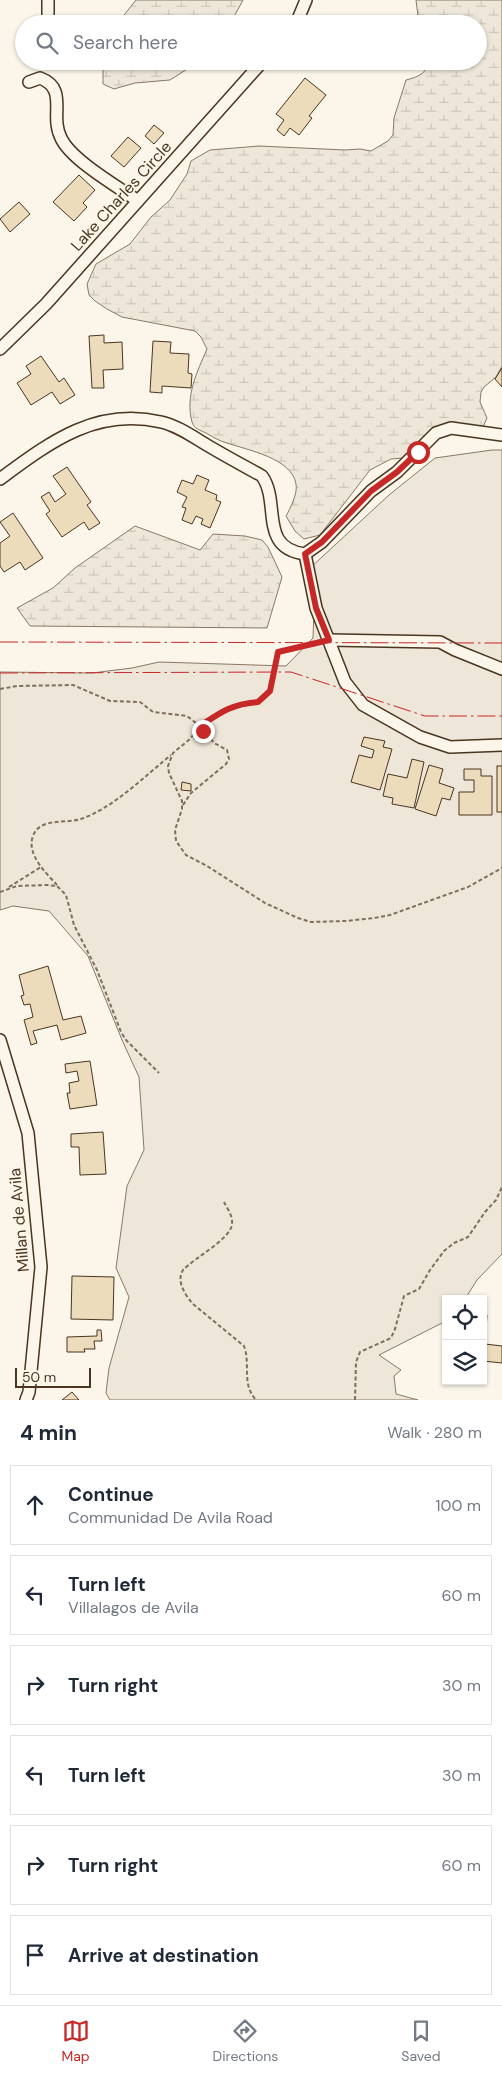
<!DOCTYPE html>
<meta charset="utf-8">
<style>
body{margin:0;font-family:"DM Sans",sans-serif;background:#f2f2f3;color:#1f2937}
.controls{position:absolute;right:15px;bottom:15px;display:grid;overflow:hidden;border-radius:0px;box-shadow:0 1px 4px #0004}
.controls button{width:45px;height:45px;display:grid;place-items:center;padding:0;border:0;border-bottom:1px solid #e0e1e3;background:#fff;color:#1f2937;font:25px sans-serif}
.scale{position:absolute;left:15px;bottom:12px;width:76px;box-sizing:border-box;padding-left:5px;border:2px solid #4a3520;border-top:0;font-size:14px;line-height:18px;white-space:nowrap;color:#4a3520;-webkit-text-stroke:4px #fbf6e9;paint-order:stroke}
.stop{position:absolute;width:15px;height:15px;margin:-11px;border:4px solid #c62828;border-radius:50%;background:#fff}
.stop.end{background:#c62828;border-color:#fff;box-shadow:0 1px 5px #0008}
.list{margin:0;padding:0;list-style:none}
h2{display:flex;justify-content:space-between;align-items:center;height:65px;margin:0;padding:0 20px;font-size:21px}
h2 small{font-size:16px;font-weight:400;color:#747a83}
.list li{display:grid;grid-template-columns:32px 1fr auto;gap:15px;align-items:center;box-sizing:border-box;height:80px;margin:0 10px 10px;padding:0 10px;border:1px solid #e0e1e3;border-radius:0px}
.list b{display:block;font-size:19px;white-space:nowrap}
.list p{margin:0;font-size:16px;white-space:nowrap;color:#747a83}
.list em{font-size:16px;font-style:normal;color:#747a83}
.icon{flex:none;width:28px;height:28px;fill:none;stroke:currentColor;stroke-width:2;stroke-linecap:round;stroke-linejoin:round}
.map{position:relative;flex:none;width:502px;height:1400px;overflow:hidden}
.search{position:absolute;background:#fff;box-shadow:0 1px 4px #0004;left:15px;right:15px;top:15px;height:55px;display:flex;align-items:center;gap:12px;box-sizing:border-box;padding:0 18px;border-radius:28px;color:#747a83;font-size:19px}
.sheet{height:605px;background:#fff}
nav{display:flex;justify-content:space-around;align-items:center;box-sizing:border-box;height:70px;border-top:1px solid #e0e1e3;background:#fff;font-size:14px;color:#747a83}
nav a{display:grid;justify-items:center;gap:2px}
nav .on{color:#c62828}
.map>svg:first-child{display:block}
</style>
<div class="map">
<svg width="502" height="1400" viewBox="0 0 502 1400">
<defs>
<pattern id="wetland-marsh" width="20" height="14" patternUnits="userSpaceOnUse" patternTransform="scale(1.25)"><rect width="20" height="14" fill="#ede6d9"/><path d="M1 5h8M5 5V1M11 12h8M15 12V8" fill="none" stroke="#cdc6ba"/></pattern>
</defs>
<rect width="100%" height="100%" fill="#fbf6e9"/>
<!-- green -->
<polygon fill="#ede6d9" stroke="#887966" points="492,450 502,450 502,1254 477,1280 465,1299 446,1299 446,1320 444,1322 379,1355 401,1370 394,1376 396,1394 418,1400 110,1400 106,1393 109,1368 129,1297 116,1268 127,1186 144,1150 139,1077 122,1040 88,956 49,911 13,906 0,910 0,672 92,673 132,668 159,662 286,666 313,638 314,610 309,569 389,495 435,458"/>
<!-- wetland -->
<g fill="url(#wetland-marsh)" stroke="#887966">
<polygon points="136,0 243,0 230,24 117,24"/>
<path d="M416,0H502V366L496,377L484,387L481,392L480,402L487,418L483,427C438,418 434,428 403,458L391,459L370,470L320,535L304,539L295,531L286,516C290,509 298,493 296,484C292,458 247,450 227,443C219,441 213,437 206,433C200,430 194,429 192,422C185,396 197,372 207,349L201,337L195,331L122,317L107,309L95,301L89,295L87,284L96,264L130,244L151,217L170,200L187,174L191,161L210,150L259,146L345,150L360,149L371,151L388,141L393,135L394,118L406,80C418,77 426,74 430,61H478V24H419Z"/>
<polygon points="103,61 200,61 170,80 135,83 114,89 103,84"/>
<polygon points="135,526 200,550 213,534 245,536 262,540 268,547 282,577 267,628 30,626 17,608 53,588 75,568"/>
</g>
<!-- building -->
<g fill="#ecdcbc" stroke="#4a3520">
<polygon points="395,16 395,24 360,24 360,17"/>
<polygon points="305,78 326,95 309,116 312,118 299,135 290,128 284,136 277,130 284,120 276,114"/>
<polygon points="154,125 164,133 154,144 145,136"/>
<polygon points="128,137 141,148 124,167 111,156"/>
<polygon points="79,175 95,190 83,203 87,207 74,221 53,202"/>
<polygon points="19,202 30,214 10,232 0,219"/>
<polygon points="104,335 104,343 122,342 123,369 103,370 104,388 92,388 89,336"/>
<polygon points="153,341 171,342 170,353 189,354 188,373 192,374 191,388 162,386 162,393 150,392"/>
<polygon points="41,356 59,382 64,378 75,395 60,404 52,392 31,405 17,383 31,374 26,366"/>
<polygon points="502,368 502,387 495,379"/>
<polygon points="67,467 91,502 87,505 100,523 89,530 84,522 62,537 46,514 50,511 41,497 49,492 55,502 66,494 53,476"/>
<polygon points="197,475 209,480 205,490 217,495 216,500 221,502 210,528 201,524 203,519 196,516 192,524 182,520 186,508 182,507 187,497 177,492 182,480 193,484"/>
<polygon points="13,513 43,558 25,570 20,562 4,572 0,566 0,543 10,536 0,522"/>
<polygon points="364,737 385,741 383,747 392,749 380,790 351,782 359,755 372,758 374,750 361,746"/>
<polygon points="412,759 424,762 414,808 392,804 393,798 383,796 388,774 407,778"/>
<polygon points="429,765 443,769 439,783 454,788 450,800 442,798 436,816 415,809"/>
<rect x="497" y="766" width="5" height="46"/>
<polygon points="464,769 481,769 481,776 492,776 492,815 459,815 459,792 474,792 474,780 464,780"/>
<polygon points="182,782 191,784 191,791 181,790"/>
<polygon points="48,966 63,1020 81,1016 86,1033 61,1040 57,1025 33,1031 37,1043 31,1045 24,1020 33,1017 30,1004 24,1005 21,996 24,995 19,975"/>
<polygon points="90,1061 97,1105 70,1109 67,1093 70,1093 69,1083 79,1081 77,1071 66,1073 65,1064"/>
<polygon points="103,1132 106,1174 80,1175 79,1147 71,1147 71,1134"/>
<polygon points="72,1276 114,1277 113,1320 71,1319"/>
<polygon points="483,1314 487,1315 485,1344 502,1346 502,1363 483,1361"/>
<polygon points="97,1330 101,1330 102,1341 94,1341 95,1349 84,1349 85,1352 67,1352 67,1337 97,1336"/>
<polygon points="72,1392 79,1400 62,1400"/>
</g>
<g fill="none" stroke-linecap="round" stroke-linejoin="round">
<defs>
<g id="minor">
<polyline points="48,0 48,14"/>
<polyline points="296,24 306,0"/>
<path d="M29,82L40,78C69,89 49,115 61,138C71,160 117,186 138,201"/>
<polyline points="0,349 46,304 263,61"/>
<path d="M0,479C49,443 95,407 161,422C179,426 196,439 212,448C229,458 246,467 262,476C281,503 258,548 305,554L322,542L371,491L397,472L436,433L451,428L502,435"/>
<polyline points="305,554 316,608 345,682 363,705 420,737 450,747 502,745"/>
<polyline points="329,640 440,642 455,650 502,669"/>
<polyline points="0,1040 28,1133 41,1267 29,1392 26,1400"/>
</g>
</defs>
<!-- minor casing -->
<use href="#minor" stroke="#4a3520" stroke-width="14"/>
<!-- path -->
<g stroke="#7f6f5c" stroke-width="2" stroke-dasharray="4 2.5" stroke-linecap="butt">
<polyline points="0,689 17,686 73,685 110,701 140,702 153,712 187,716 200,726 190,739 173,753 168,766 169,773 182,801 182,809 175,830 176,841 186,855 207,866 265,903 298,918 311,922 346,921 374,918 390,915 468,887 502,868"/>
<path d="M183,805L191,793L226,764L229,759L227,750L214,743L200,726C221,713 232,704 258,703L270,691L278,652L318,643"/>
<path d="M57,885C46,873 26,854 33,836C40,817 66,824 81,819C113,808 145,776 171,755"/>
<polyline points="9,887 41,867"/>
<polyline points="0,892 17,886 47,885 57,886 66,895 74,925 97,970 121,1032 126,1040 159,1073"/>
<path d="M224,1202C227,1208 233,1216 232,1224C231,1239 194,1258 183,1270C176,1281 185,1295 193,1304L244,1346C251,1365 241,1383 256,1400"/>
<polyline points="355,1400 356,1362 360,1352 391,1338 395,1329 404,1296 419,1289 430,1270 444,1251 454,1243 468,1237 485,1212 496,1200 502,1187"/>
</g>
<!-- minor -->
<use href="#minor" stroke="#fbf6e9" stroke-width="11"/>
<!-- power -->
<g stroke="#c62828" stroke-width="1" stroke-dasharray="18 4 2.5 4" stroke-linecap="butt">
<polyline points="0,642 502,643"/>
<polyline points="0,673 291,672 425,716 502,716"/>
</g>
</g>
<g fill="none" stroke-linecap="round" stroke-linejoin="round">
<!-- route -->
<path stroke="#c62828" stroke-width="6" d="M203,731L200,726C221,712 232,704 258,702L270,691L278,652L329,640L316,608L305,554L322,542L371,491L397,472L418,452"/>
</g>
<g text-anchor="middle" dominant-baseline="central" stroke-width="4" stroke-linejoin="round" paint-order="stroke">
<!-- street labels -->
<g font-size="16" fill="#4a3520" stroke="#fbf6e9">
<text transform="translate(121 196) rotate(-48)">Lake Charles Circle</text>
<text transform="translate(19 1220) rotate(-95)">Millan de Avila</text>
</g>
</g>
</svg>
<div class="controls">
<button><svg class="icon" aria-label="locate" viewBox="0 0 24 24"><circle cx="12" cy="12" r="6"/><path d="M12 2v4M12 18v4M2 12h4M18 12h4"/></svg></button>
<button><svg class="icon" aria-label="layers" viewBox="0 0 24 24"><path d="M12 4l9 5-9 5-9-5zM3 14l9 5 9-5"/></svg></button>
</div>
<div class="scale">50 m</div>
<div class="stop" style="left:418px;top:452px"></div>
<div class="stop end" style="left:203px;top:731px"></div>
<div class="search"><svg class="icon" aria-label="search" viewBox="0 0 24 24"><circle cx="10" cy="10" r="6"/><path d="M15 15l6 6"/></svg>Search here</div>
</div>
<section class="sheet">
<h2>4 min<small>Walk · 280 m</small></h2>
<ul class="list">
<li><svg class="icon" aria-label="ahead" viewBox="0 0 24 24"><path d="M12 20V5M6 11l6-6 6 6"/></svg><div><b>Continue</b><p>Communidad De Avila Road</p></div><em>100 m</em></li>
<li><svg class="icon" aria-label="left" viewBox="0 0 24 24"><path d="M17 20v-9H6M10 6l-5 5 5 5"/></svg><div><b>Turn left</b><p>Villalagos de Avila</p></div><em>60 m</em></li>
<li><svg class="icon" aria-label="right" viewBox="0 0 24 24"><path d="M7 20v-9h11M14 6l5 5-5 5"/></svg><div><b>Turn right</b></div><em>30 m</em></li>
<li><svg class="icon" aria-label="left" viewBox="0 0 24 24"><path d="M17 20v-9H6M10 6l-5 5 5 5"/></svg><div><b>Turn left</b></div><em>30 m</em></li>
<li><svg class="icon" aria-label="right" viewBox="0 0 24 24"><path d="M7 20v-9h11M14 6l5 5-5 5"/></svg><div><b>Turn right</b></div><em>60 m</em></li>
<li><svg class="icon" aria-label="arrive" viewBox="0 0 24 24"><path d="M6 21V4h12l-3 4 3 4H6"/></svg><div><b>Arrive at destination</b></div></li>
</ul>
</section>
<nav>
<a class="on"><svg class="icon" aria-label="map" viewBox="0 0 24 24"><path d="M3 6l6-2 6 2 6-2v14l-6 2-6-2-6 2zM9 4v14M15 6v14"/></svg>Map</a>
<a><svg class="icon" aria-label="directions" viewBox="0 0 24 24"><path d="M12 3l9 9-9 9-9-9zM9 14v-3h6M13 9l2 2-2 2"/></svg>Directions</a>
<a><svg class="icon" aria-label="saved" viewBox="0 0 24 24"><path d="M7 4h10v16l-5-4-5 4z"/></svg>Saved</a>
</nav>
